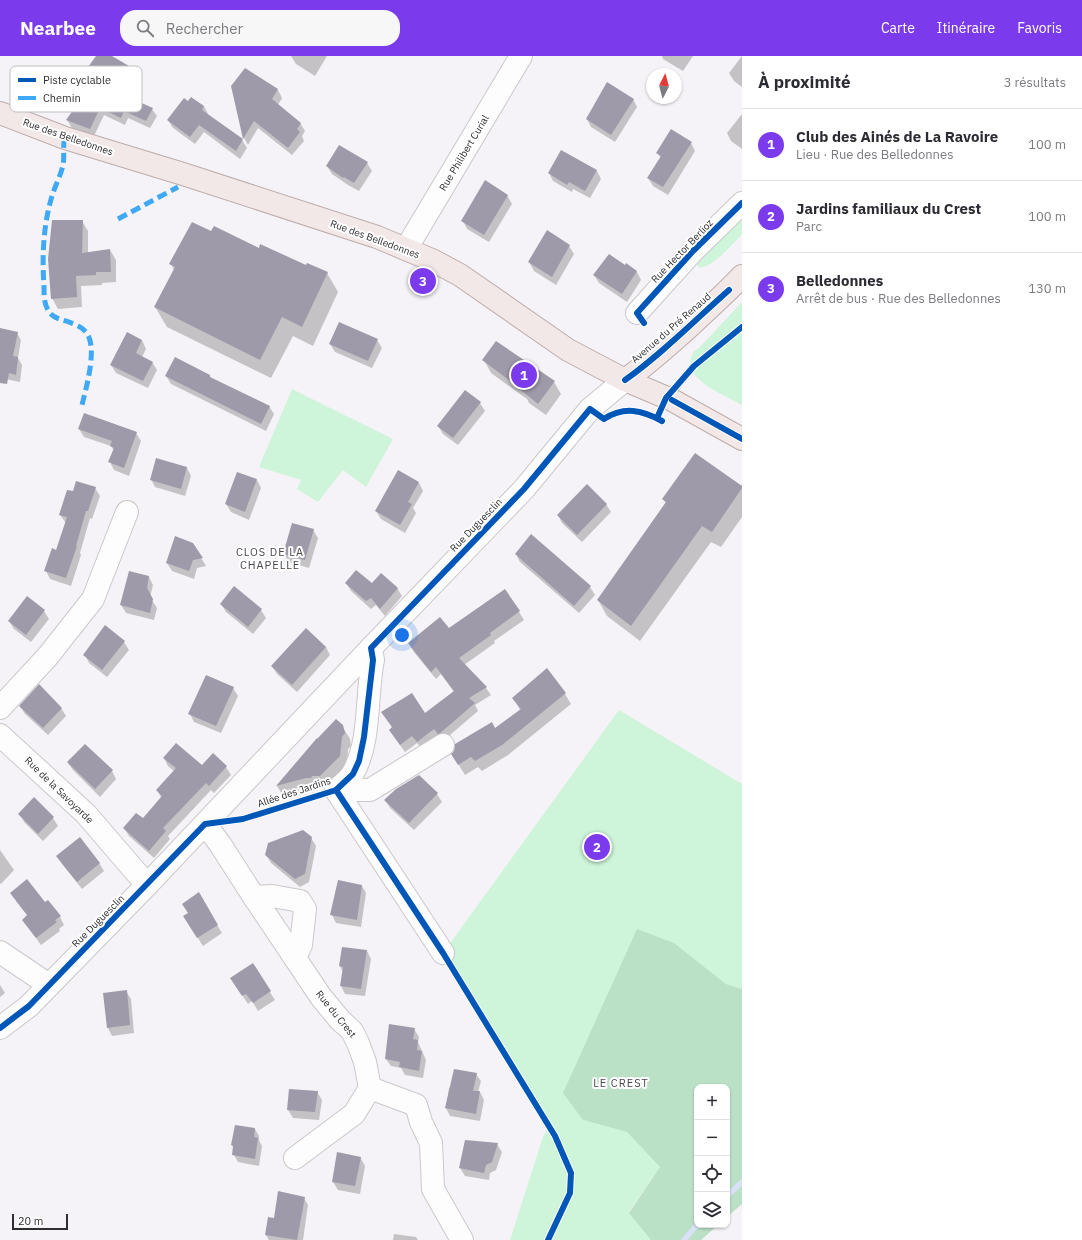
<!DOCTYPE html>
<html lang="fr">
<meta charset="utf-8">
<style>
body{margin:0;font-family:"IBM Plex Sans",sans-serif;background:#f7f7f7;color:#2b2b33}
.controls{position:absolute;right:12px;bottom:12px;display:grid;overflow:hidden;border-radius:8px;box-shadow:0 1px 3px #0004}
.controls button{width:36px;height:36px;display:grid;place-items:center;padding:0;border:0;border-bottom:1px solid #e1e1e2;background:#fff;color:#2b2b33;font:20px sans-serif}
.compass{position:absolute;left:646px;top:12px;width:36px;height:36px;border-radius:50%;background:#fff;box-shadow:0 1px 3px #0004;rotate:6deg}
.scale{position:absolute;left:12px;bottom:10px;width:56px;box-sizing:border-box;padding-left:4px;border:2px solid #2e2d30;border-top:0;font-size:11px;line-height:14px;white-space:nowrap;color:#2e2d30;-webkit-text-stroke:3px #fff;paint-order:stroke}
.you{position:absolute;left:402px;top:579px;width:14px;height:14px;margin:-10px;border:3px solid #fff;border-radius:50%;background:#1a73e8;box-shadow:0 0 0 6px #1a73e833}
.badge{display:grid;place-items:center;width:26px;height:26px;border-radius:50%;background:#7c3aed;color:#fff;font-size:13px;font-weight:700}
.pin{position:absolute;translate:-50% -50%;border:2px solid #fff;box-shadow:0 1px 4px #0006}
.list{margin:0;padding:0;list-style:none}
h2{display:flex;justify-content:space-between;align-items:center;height:52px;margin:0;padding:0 16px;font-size:17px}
h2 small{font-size:13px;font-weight:400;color:#7c7c81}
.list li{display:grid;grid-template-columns:26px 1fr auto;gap:12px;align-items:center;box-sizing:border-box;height:72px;padding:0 16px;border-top:1px solid #e1e1e2}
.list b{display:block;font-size:15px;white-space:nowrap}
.list p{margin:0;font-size:13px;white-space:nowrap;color:#7c7c81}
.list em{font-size:13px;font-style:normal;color:#7c7c81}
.icon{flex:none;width:22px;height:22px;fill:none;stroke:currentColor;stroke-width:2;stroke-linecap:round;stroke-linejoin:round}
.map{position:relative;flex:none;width:742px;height:1184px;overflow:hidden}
header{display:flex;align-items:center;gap:24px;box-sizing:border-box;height:56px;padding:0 20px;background:#7c3aed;color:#fff}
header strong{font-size:19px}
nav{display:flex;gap:22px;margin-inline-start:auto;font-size:14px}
.search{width:280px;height:36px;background:#f7f7f7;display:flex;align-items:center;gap:10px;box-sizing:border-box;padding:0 14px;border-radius:16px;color:#7c7c81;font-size:15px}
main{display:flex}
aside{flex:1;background:#fff}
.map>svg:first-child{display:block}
</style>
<header>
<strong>Nearbee</strong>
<div class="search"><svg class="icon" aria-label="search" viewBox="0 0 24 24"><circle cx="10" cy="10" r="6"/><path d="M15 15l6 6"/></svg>Rechercher</div>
<nav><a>Carte</a><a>Itinéraire</a><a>Favoris</a></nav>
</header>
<main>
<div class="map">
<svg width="742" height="1184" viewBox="0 0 742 1184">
<rect width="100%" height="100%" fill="#f5f3f7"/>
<!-- green -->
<g fill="#cef5da">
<path d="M742,161V178C734,187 709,215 698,211L697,206Z"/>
<path d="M742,246V349C728,341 690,326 690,307C690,303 692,299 694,295L699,292Z"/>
<polygon points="292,333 393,383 366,431 343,414 318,446 297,433 301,424 259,411"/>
<polygon points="619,654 742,728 742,933 726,928 674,887 583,1064 627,1076 660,1111 629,1156 651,1184 510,1184 543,1081 549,1070 443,897"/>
</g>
<!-- forest -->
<polygon fill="#bae0c5" points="637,873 674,887 726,928 742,933 742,1148 727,1161 727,1031 697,1031 697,1169 718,1169 701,1184 651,1184 629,1157 660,1111 627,1076 583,1064 563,1037"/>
<!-- shadow -->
<g fill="#0003">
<polygon points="97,0 111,0 128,10 132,18 123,30 124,33 120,39 152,53 157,60 150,72 128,62 125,69 104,59 94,80 72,72 67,64 75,53 71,50 66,43"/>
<polygon points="291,0 327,0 315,20 296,8"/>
<polygon points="662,0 693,0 683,15 663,3"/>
<polygon points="742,0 742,31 734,25 729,17"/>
<polygon points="245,13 278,34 282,42 278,49 300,67 305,75 302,80 304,85 292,99 258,72 248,89 244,82 232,30"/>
<polygon points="633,43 637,51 615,86 591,71 587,63"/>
<polygon points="189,47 204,50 208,58 208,59 242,84 247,92 240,103 204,76 195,88 173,72 168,64"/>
<polygon points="742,58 742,93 731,85 727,77"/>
<polygon points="691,87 695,95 668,139 653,130 648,122 661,102 657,97"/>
<polygon points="367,107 372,115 359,135 348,129 332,118 327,110"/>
<polygon points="597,115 601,123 590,142 573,133 572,136 553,125 549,117"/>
<polygon points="507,139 512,148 489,186 467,173 463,165"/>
<polygon points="82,165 88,175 88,197 110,194 116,204 116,226 102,227 102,229 81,230 82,251 58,253 52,242"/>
<polygon points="211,176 327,217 338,236 313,290 293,280 271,322 167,271 155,251 174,214 171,208"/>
<polygon points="569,190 574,198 556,229 534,215 529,206"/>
<polygon points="625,210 637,216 641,224 627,246 599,227 594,219"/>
<polygon points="0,273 17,277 21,284 18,302 22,309 20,326 0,322"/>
<polygon points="142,284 146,293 142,301 152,306 157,314 148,332 116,317 111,309"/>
<polygon points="377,284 382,292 372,312 335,296 330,288"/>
<polygon points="484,304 554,326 561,338 546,359 529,347 527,343 491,317"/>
<polygon points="166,320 210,320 211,323 269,350 274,358 266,375 171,328"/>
<polygon points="465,335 480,347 485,355 458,389 443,378 438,370"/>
<polygon points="79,373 136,377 141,385 129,420 114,414 110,406 114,395 111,390 84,381"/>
<polygon points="187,412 191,420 185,440 155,431 151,423"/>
<polygon points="398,416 419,427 423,435 413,452 416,457 405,477 381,463 376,455"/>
<polygon points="238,417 257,424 261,432 249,464 231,456 226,448"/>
<polygon points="95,432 100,440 92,463 90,462 80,497 81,499 71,530 50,523 46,515 57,495 66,467 60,459 73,437"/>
<polygon points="742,432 742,461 721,491 711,486 640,585 607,560 598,544 666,447 663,443"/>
<polygon points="606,448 611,456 582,486 562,467 558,459"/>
<polygon points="313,474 318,482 309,512 289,506 284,498"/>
<polygon points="192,487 206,510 197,512 194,523 172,515 167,507"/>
<polygon points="516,498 590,531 595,539 579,557 520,506"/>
<polygon points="149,521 153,529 150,541 157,552 154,564 126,557 121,549"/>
<polygon points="346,527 372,528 397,532 402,540 385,560 376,549 371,553 351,535"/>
<polygon points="505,534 524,564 494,585 495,587 464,609 486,632 491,639 475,649 478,655 443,685 422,693 417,687 405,696 395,682 393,672 387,664 425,659 454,636 441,618 436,623 413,595 409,587 448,573"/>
<polygon points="221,548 261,554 266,562 253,578 226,556"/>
<polygon points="44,555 49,563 31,586 14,573 9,565"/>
<polygon points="306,573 326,591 330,599 297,636 277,618 272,610"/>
<polygon points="124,586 129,594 107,621 89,607 85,599"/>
<polygon points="547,614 565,638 571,648 508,699 482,715 478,711 465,719 452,698 455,695 495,673 520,654 513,642"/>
<polygon points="233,632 238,640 221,677 194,666 190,658"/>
<polygon points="20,650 61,652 66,660 48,679 25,658"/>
<polygon points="342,670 350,683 351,690 348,693 347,712 327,732 320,732 318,734 284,741 277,730 317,684"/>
<polygon points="213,699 226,711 231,719 214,737 211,734 168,780 170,783 154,802 129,780 124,772 143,764 161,741 157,734 174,715 168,710 164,702 202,710"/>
<polygon points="68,707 112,715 116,723 100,741 73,714"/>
<polygon points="418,720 437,738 442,746 414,774 390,752 385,744"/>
<polygon points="20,758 53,762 58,770 43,785 24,766"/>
<polygon points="311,782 316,790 309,826 300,831 271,807 266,799"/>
<polygon points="0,794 14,814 1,828 0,827"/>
<polygon points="57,800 99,807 104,815 82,833 62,808"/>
<polygon points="362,830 366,837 361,871 336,867 332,859"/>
<polygon points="198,838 222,877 203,890 189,868 189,858"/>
<polygon points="16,845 45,848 60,861 64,869 59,873 60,875 41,889 23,864 28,860"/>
<polygon points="367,895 371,903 365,940 345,938 341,930 343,916 340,910"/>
<polygon points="252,909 275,944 258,955 252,945 248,948 236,930"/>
<polygon points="0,929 5,937 0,941"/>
<polygon points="126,935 131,943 134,977 112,980 108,972"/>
<polygon points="414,973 419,981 418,986 426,1004 423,1022 405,1019 401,1012 391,1010 386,1003"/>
<polygon points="476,1018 481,1025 478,1036 480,1036 484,1044 480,1065 450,1060 446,1052 449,1032"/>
<polygon points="317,1036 322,1044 319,1064 293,1062 288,1054"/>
<polygon points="255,1073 259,1080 259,1084 262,1090 259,1110 238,1106 234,1099 234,1092 232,1089"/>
<polygon points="497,1088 502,1096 496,1114 490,1117 489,1124 465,1120 460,1112"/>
<polygon points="360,1101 365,1110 360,1138 338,1134 333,1126"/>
<polygon points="304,1142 308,1149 303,1184 269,1184 266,1179 275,1163"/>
<polygon points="394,1178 416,1181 418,1184 393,1184"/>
</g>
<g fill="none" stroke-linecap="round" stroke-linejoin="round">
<!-- stream -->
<g stroke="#d8e1f5" stroke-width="5.5">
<polyline points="727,1140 742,1126"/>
<polyline points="684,1184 697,1169"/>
</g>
</g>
<!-- building -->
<g fill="#9f9aa9">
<polygon points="96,0 112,0 129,10 119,23 121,25 114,35 153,52 146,65 124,55 121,62 100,52 90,73 66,64 76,50 65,43"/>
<polygon points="245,12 278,33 272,43 301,67 297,73 300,76 288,92 254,65 243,83 231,30"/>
<polygon points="607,26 634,43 611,79 586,63"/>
<polygon points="191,41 204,50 202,54 243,83 236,95 199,69 190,81 167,64 184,42 188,45"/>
<polygon points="671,73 692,86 663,131 647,122 661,100 656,97"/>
<polygon points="339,89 368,106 354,127 344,121 343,122 326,110"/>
<polygon points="561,94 597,114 585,135 569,126 567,129 548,117"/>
<polygon points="485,124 508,139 484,179 461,165"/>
<polygon points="52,164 83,164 82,197 110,193 111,216 96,216 96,219 76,220 77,241 51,243 48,203"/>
<polygon points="192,166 211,175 214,170 259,192 260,188 306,209 307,207 328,216 302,271 282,261 260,304 154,251 175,211 169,208"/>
<polygon points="547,174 570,189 552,221 528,206"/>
<polygon points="609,198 625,209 626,207 637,215 622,238 593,219"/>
<polygon points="339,266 378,283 368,305 329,288"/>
<polygon points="0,272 18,276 13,300 18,301 16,319 9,317 7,328 0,327"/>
<polygon points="127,276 142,284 136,297 153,306 143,325 110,309"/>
<polygon points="496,285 555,325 538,348 521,334 521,333 482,304"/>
<polygon points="175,301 210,319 210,321 270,350 261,368 165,320"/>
<polygon points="465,334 481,346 453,382 437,370"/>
<polygon points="84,357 137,376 124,412 108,406 114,392 110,390 112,385 78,373"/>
<polygon points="695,397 742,430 742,432 712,476 702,470 631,570 597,544 666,446 662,443"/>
<polygon points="156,402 187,411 181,433 150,424"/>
<polygon points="398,414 419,426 408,446 412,448 400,469 375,455"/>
<polygon points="237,416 257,423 245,456 225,448"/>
<polygon points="76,425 96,431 88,455 86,455 76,490 77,490 66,522 44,515 52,492 56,494 67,461 59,459 67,434 73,435"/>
<polygon points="587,428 607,448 577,479 557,459"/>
<polygon points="292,467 314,473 305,504 283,498"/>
<polygon points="531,478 591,530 574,550 515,498"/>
<polygon points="175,480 193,487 203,502 193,504 189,515 166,507"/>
<polygon points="356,514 372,527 381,517 398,532 380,553 371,542 366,545 345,527"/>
<polygon points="129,515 149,520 147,532 153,543 150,557 120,549"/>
<polygon points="234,530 262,553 248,571 220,548"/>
<polygon points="505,533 520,555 490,577 491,579 459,602 487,631 469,642 475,647 439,678 438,678 434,673 417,686 412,680 400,689 389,674 392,671 381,656 412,637 425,657 454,635 436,611 431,616 408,587 440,561 449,572"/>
<polygon points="27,540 45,554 26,579 8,565"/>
<polygon points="105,569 125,585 102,614 83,599"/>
<polygon points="306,572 326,591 292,629 271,610"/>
<polygon points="547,612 566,637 502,689 475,705 471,701 458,709 451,698 454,695 455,688 492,666 495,672 521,653 512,642"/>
<polygon points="206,619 234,631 216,670 188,658"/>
<polygon points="39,628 62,652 43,672 19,650"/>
<polygon points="336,663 343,669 345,677 342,681 340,700 320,720 312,720 311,722 306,722 276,730 317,682 317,683"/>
<polygon points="176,687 202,709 213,697 227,710 209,730 206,727 163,772 166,775 149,795 123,772 136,757 143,762 162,740 156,734 176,712 163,702"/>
<polygon points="85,688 113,714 95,733 67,706"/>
<polygon points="419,719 438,737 409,767 384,744 396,733"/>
<polygon points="34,741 54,761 38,778 18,758"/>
<polygon points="303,774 312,781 305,818 295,823 265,799 268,787"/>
<polygon points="80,781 100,807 77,826 56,800"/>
<polygon points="27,823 45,846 48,844 61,860 55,864 57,866 36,882 22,864 27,859 10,837"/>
<polygon points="338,824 362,829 357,864 330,859"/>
<polygon points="199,836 218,869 197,882 183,860 188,857 182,848"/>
<polygon points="342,891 367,894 361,933 340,930 343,911 339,910"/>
<polygon points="253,907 271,935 253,947 246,938 242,940 230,922"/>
<polygon points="127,934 130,969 107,972 103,937"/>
<polygon points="389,968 415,972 413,983 418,984 417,994 422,995 419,1015 399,1011 400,1006 385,1003"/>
<polygon points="454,1013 477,1017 473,1035 480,1035 476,1058 445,1052"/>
<polygon points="289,1033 318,1035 315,1056 287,1054"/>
<polygon points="235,1069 255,1072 254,1081 258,1082 255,1103 232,1099 233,1090 231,1089"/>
<polygon points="465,1084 498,1087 492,1106 486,1109 484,1117 459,1112"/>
<polygon points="337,1096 361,1101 355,1130 332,1126"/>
<polygon points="278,1135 305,1141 297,1184 265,1179 268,1161 274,1162"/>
</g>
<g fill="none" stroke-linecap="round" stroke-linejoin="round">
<defs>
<g id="minor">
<polyline points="406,193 521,0"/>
<polyline points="637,257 693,195 742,147"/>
<polyline points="0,652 48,600 93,543 127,456"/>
<polyline points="0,679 86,758 147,829"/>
<polyline points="336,734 443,897"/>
<path d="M336,734C342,729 350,723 353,717C371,686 366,638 373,604L371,592"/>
<polyline points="336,734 370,734 443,689"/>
<polyline points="205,768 220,788 254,841 321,941 340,964 352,975 358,987 365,1006 370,1032 416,1049 421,1066 431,1087 433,1133 462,1184"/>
<polyline points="254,841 272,840 300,845 305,853 301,889 295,901"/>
<polyline points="0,896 49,929"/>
<polyline points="0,972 29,950 147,829 371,592 524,433 590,353 625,324"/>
<polyline points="295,1102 354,1058 370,1032"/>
</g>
<g id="major">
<polyline points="0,57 65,82 183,118 377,181 434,205 460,219 568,294 625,324 672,344 742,383"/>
<path d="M625,324C649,307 670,288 691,269C708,253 726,237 742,220"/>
</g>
</defs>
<!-- minor casing -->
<use href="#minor" stroke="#cac8cb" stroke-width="24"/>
<!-- major casing -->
<use href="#major" stroke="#bdadab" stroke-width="24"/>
<!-- minor -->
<use href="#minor" stroke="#fefdfe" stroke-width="22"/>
<!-- major -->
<use href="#major" stroke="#f2e8e7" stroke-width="22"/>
<!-- quiet -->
<g stroke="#3fa9f5" stroke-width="5" stroke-dasharray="10 5" stroke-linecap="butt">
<path d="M65,82C62,91 65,99 63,109C61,119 55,130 52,140C43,170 42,201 44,231C44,238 44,246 47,252C51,262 60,263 69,266C74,268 82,271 85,275C99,289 86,332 82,349"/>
<polyline points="118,163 178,131"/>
</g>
<defs>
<g id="cycleway">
<polyline points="644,267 637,257 693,195 742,147"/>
<path d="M625,324C663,297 695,264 729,234"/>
<polyline points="672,344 742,383"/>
<polyline points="657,362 666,342 694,310 742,271"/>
<polyline points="336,734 443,897 555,1080 571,1117 570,1137 548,1184"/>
<path d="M0,972L29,950L205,768L243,763L317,740L336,734L353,718L359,705L364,681L373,604L371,592L524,433L590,353L604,363C624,350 642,354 662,365"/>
</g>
</defs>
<!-- cycleway casing -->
<use href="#cycleway" stroke="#fff" stroke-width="8"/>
<!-- cycleway -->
<use href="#cycleway" stroke="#0057b8" stroke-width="6"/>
</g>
<g text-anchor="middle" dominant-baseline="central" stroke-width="4" stroke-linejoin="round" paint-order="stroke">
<!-- street labels -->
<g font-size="10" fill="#2e2d30" stroke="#fff">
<text transform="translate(68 81) rotate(19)">Rue des Belledonnes</text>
<text transform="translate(464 97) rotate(-59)">Rue Philibert Curial</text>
<text transform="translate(375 183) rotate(20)">Rue des Belledonnes</text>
<text transform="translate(682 195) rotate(-46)">Rue Hector Berlioz</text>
<text transform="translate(671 272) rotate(-41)">Avenue du Pré Renaud</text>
<text transform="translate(476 469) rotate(-46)">Rue Duguesclin</text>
<text transform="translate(59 734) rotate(44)">Rue de la Savoyarde</text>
<text transform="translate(294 736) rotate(-18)">Allée des Jardins</text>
<text transform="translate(98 865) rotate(-45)">Rue Duguesclin</text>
<text transform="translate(336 958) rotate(51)">Rue du Crest</text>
</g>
<!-- neighbourhood labels -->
<g font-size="11" letter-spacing="1" fill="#49464c" stroke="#fff">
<text x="270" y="496">CLOS DE LA<tspan x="270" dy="13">CHAPELLE</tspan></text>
<text x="621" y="1027">LE CREST</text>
</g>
</g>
<!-- legend -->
<rect x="10" y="10" width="132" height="46" rx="6" fill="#fff" stroke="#c0c0c1" stroke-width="1"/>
<rect x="18" y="22" width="18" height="4" fill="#0057b8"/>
<rect x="18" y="40" width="18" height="4" fill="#3fa9f5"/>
<g font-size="11" fill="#2e2d30">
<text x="43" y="28">Piste cyclable</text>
<text x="43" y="46">Chemin</text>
</g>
</svg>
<div class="controls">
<button>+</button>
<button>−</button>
<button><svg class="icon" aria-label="locate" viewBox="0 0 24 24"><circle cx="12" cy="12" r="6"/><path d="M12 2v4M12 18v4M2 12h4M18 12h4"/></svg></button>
<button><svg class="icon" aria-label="layers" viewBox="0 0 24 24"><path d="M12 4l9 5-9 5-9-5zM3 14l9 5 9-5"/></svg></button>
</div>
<svg class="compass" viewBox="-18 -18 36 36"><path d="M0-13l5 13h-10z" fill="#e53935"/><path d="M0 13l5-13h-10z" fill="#7c7c81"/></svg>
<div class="scale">20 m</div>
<div class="you"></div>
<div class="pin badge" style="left:524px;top:319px">1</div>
<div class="pin badge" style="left:597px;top:791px">2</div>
<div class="pin badge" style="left:423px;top:225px">3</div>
</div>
<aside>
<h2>À proximité<small>3 résultats</small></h2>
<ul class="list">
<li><span class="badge">1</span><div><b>Club des Ainés de La Ravoire</b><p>Lieu · Rue des Belledonnes</p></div><em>100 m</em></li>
<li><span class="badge">2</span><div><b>Jardins familiaux du Crest</b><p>Parc</p></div><em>100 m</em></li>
<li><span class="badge">3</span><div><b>Belledonnes</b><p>Arrêt de bus · Rue des Belledonnes</p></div><em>130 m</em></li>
</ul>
</aside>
</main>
